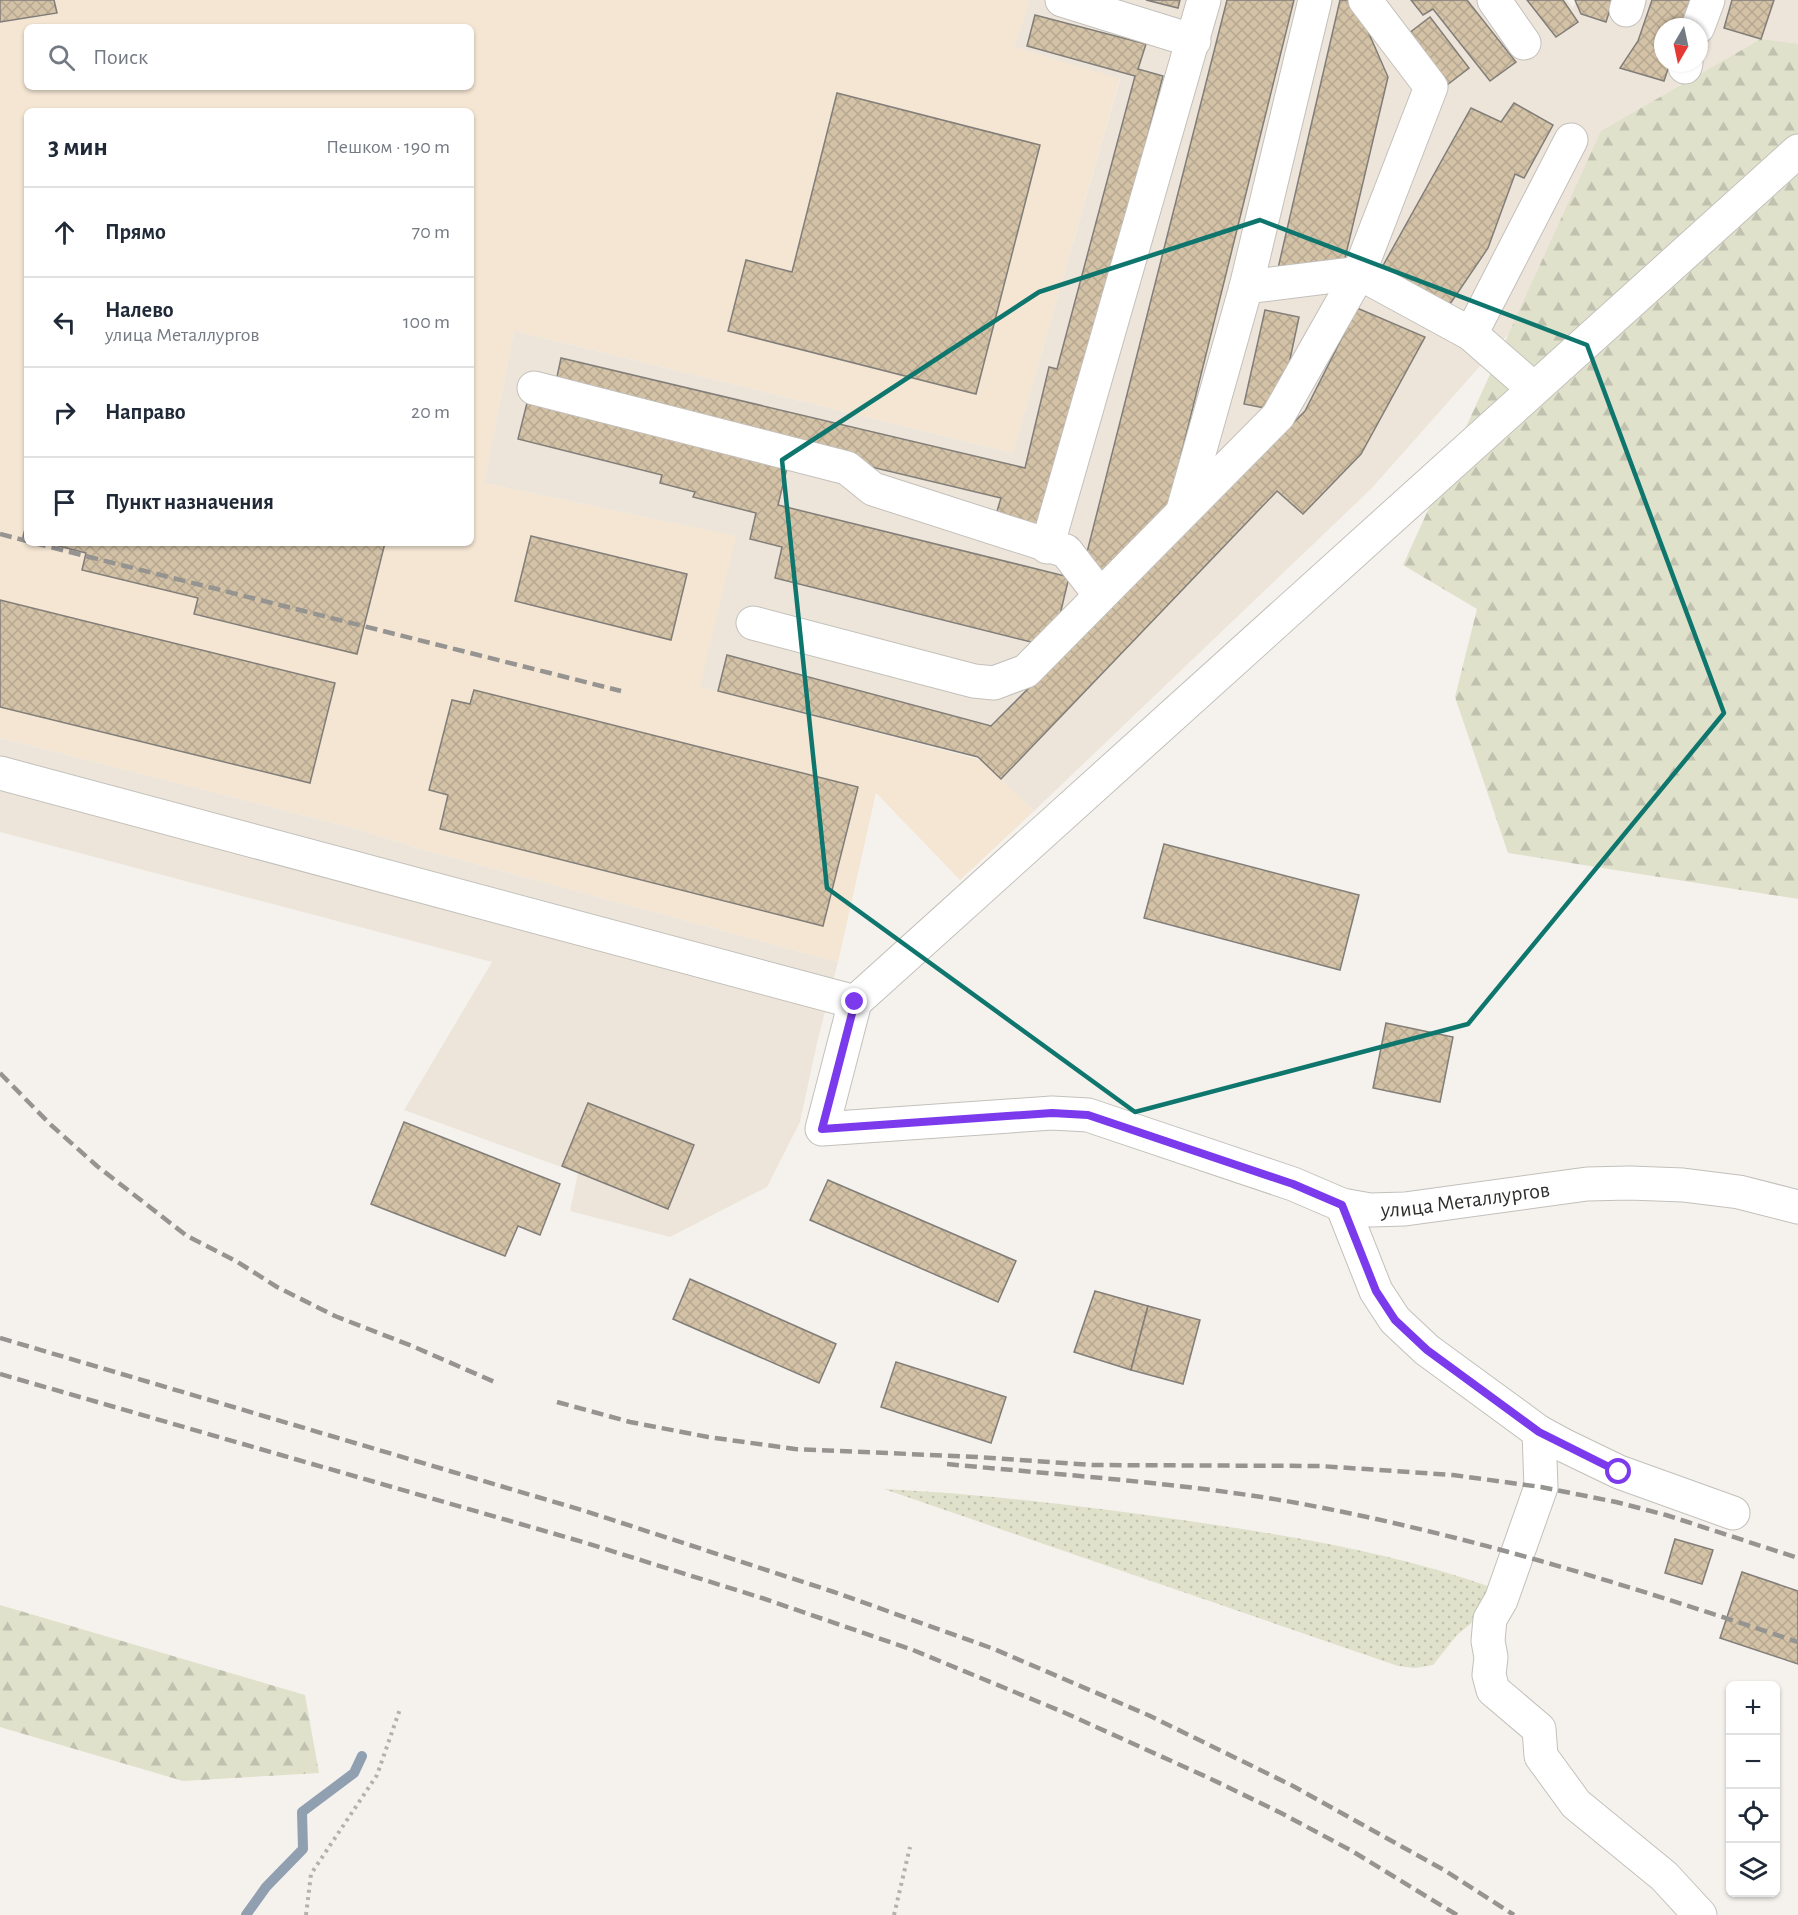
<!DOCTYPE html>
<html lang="ru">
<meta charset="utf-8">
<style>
body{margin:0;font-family:"Alegreya Sans",sans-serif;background:#f6f6f7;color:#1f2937}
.controls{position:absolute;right:18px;bottom:18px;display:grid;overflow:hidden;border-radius:9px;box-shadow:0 2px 4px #0004}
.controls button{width:54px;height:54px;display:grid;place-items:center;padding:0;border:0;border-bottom:2px solid #e0e1e3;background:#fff;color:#1f2937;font:30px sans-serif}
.compass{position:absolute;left:1654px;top:18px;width:54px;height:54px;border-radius:50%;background:#fff;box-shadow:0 2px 4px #0004;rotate:189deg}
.stop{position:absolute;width:18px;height:18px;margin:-14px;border:4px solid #7c3aed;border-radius:50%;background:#fff}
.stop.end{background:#7c3aed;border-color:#fff;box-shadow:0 2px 6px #0008}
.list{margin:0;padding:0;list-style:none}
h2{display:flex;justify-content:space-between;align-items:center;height:78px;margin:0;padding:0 24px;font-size:26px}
h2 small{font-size:20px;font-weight:400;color:#747a83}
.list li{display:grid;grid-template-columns:39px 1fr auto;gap:18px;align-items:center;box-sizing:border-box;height:90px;padding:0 24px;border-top:2px solid #e0e1e3}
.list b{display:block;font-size:22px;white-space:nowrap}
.list p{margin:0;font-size:20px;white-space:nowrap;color:#747a83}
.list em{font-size:20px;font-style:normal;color:#747a83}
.icon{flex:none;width:33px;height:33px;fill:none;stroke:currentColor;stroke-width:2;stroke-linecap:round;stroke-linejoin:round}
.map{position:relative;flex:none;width:1798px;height:1915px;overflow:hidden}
.search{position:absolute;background:#fff;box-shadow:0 2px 4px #0004;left:24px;top:24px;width:450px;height:66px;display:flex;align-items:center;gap:15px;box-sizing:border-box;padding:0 21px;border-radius:9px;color:#747a83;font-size:22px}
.panel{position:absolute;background:#fff;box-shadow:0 2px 4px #0004;left:24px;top:108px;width:450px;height:438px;border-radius:9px}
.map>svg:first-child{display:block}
</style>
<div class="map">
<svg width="1798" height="1915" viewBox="0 0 1798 1915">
<defs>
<pattern id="grass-dots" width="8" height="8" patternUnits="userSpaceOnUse" patternTransform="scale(1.5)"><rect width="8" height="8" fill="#dfe1ca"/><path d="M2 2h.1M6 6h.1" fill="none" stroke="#c0c1ae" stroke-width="1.8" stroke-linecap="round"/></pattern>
<pattern id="forest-firs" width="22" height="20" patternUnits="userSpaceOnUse" patternTransform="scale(1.5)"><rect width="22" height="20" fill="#dfe1ca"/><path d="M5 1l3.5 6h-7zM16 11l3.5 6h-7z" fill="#c0c1ae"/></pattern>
<pattern id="building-cross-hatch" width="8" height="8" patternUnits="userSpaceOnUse" patternTransform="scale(1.5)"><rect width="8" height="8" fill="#d4c2a7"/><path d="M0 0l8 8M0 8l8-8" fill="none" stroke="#b6a790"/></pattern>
</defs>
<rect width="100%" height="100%" fill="#f5f2ed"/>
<!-- commercial -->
<path fill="#f5e6d3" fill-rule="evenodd" d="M0,0H1030L1014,47L1120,78L1013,453L514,331L484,483L737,536L701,687L982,760L1034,811L960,880L876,793L838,962L420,849L353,828L0,738ZM27,27H471V87H27ZM27,111H471V543H27Z"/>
<!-- built -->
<g fill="#ede5da" fill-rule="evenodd">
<path d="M1030,0H1567L1573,8L1576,0H1798V75L1715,101L1371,489L1034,811L978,757L700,687L736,536L484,483L514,331L1013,453L1120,79L1014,47ZM1663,27H1699V63H1663Z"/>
<polygon points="0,738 353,828 420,849 838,962 817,1043 800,1122 767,1187 670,1237 570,1211 578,1173 404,1110 492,962 0,832"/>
</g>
<!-- grass -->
<path fill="url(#grass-dots)" d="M884,1489C984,1494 1083,1506 1182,1520C1286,1535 1391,1552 1491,1587L1474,1621L1457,1635L1433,1665L1415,1668L1398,1666Z"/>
<!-- forest -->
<g fill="url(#forest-firs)">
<polygon points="1761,39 1798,44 1798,899 1508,853 1455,697 1477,609 1403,565 1601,131"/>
<polygon points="0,1605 305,1695 319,1773 183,1781 0,1727"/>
</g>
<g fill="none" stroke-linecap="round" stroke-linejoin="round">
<!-- stream -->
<polyline stroke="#90a0b1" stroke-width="10" points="246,1915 266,1887 303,1849 302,1812 354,1773 362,1756"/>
</g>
<!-- building -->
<g fill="url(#building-cross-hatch)" stroke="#817e79" stroke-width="1.5">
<polygon points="0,0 54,0 57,13 0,22"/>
<polygon points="1146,0 1180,0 1178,8"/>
<polygon points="1227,0 1294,0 1155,560 1115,578 1082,572"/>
<polygon points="1340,0 1349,0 1356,4 1388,77 1337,292 1276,277"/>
<polygon points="1411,0 1467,0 1516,62 1490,81 1433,9 1423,15"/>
<polygon points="1527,0 1563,0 1578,22 1556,37"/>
<polygon points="1575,0 1613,0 1606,22 1581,14"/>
<polygon points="1652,0 1691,0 1682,27 1663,27 1663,63 1670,63 1664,81 1620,68 1638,41"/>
<polygon points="1732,0 1774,0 1761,39 1724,28"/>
<polygon points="1035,15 1146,44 1138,69 1163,76 1046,533 994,521 1001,498 554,391 561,358 1025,468 1049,367 1057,369 1135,76 1027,46"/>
<polygon points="1430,17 1469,68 1447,85 1408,34"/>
<polygon points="837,93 1040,145 976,394 728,331 746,260 792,272"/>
<polygon points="1514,103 1553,125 1524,178 1515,174 1488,248 1446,310 1380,271 1471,108 1501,122"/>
<polygon points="1357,308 1425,337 1361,454 1303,514 1277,491 1001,779 978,757 718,691 727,655 991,726 1305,411"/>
<polygon points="1265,310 1299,317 1279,411 1244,404"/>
<polygon points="527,403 787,468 778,505 1069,577 1059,619 1039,644 775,578 782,547 750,539 756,513 693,497 695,492 660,483 662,475 518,439"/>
<polygon points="27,521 27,538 23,537"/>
<polygon points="531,536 687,574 671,640 515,601"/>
<polygon points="47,543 385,543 357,654 194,614 198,598 82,570 86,553"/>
<polygon points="0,600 335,683 310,783 0,707"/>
<polygon points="474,690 858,787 823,926 440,829 448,795 429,790 452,700 470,704"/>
<polygon points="1164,844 1359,895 1340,970 1144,918"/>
<polygon points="1386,1023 1453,1037 1440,1102 1373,1088"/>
<polygon points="588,1103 694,1145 668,1209 562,1166"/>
<polygon points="404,1122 560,1184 540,1235 518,1226 505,1256 371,1204"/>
<polygon points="828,1180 1016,1261 998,1302 810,1220"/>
<polygon points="690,1279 836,1344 819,1383 673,1319"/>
<polygon points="1095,1291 1148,1306 1131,1370 1074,1352"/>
<polygon points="1148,1306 1200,1320 1183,1384 1131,1370"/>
<polygon points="896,1362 1006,1397 991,1443 881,1407"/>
<polygon points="1675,1539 1713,1550 1702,1584 1665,1573"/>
<polygon points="1742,1572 1798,1591 1798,1664 1720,1638"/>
</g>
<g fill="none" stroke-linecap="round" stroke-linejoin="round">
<defs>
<g id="minor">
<polyline points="1062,0 1194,41"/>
<polyline points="1365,0 1431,87 1359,273 1471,334 1534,389"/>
<polyline points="1494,0 1524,43"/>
<polyline points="1626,10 1629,0"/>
<polyline points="1698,27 1708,0"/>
<polyline points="1685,67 1686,63"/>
<path id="s1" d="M1798,151L855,1002L822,1129L1052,1113L1088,1115L1293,1184L1342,1205L1370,1210L1405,1209L1587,1184L1630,1183L1683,1185L1739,1192L1798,1207"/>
<polyline points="1246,287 1359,273"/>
<polyline points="1471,334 1571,140"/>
<polyline points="534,388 847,468 873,489 1066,551 1100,595"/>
<polyline points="1183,510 1246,287 1315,0"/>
<polyline points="1047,547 1204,0"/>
<polyline points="753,623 974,681 994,683 1026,671 1278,416 1359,273"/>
<polyline points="0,773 855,1002"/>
<polyline points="1342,1205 1376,1291 1395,1320 1427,1350 1539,1432 1563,1445 1619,1472 1733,1513"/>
<polyline points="1539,1432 1541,1487 1501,1600 1490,1619 1488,1641 1491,1657 1489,1675 1493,1690 1539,1729 1541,1756 1576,1804 1664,1876 1700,1915"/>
</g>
</defs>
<!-- minor casing -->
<use href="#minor" stroke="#c3c0bb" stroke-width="35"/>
<!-- path -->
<g stroke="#b4b1ad" stroke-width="4" stroke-dasharray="3 4.5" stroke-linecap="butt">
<polyline points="306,1915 311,1874 377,1775 400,1709"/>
<polyline points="894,1915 910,1847"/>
</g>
<!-- minor -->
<use href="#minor" stroke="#fff" stroke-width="33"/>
<!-- rail -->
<g stroke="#969491" stroke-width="4.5" stroke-dasharray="12 6" stroke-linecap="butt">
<polyline points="0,534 27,541"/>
<polyline points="34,543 621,691"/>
<polyline points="0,1073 51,1125 97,1166 187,1236 236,1261 277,1287 335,1316 412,1346 497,1383"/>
<polyline points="0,1338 585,1511 834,1592 994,1649 1148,1715 1293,1786 1444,1870 1514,1915"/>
<polyline points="0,1374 583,1542 762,1598 913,1650 1063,1712 1209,1778 1281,1813 1352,1851 1457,1915"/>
<polyline points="557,1402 630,1422 708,1437 795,1449 977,1457 1092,1465 1320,1466 1453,1475 1541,1487 1616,1502 1666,1515 1798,1558"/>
<path d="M947,1464C1060,1475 1174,1482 1286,1501C1461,1532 1630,1586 1798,1642"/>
</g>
</g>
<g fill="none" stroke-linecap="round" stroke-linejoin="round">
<!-- route -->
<polyline stroke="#7c3aed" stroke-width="8" points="855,1002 822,1129 1052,1113 1088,1115 1293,1184 1342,1205 1376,1291 1395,1320 1427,1350 1539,1432 1619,1472"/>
</g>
<!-- marked area -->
<path fill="none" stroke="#0f766e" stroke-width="4.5" stroke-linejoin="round" d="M1260,220L1587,345L1724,713L1468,1024L1135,1112L827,888L782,460L1039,292Z"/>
<g text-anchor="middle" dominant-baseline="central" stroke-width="4.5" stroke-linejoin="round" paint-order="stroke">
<!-- street labels -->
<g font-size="22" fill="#2f2e2c" stroke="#f5f2ed">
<text stroke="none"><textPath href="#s1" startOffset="2062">улица Металлургов</textPath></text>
</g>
</g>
</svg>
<div class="controls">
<button>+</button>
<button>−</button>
<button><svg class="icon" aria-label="locate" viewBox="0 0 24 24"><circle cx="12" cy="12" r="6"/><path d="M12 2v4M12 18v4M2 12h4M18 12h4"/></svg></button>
<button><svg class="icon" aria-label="layers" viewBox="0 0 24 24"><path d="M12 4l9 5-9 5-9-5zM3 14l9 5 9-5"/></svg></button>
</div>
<svg class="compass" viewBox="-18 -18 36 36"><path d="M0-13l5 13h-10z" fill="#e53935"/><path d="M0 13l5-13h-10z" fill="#747a83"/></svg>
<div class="stop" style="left:1619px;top:1472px"></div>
<div class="stop end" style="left:855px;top:1002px"></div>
<div class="search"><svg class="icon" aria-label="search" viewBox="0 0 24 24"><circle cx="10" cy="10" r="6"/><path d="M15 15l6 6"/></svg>Поиск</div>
<section class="panel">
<h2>3 мин<small>Пешком · 190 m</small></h2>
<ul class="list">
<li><svg class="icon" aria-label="ahead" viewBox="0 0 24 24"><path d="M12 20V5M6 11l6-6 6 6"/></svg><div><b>Прямо</b></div><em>70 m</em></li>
<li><svg class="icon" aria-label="left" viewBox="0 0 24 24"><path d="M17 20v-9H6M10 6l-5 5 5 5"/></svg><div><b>Налево</b><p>улица Металлургов</p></div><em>100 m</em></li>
<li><svg class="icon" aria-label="right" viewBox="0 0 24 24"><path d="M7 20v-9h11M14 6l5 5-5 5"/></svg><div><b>Направо</b></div><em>20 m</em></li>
<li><svg class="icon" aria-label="arrive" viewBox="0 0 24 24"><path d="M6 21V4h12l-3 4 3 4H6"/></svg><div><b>Пункт назначения</b></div></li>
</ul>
</section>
</div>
